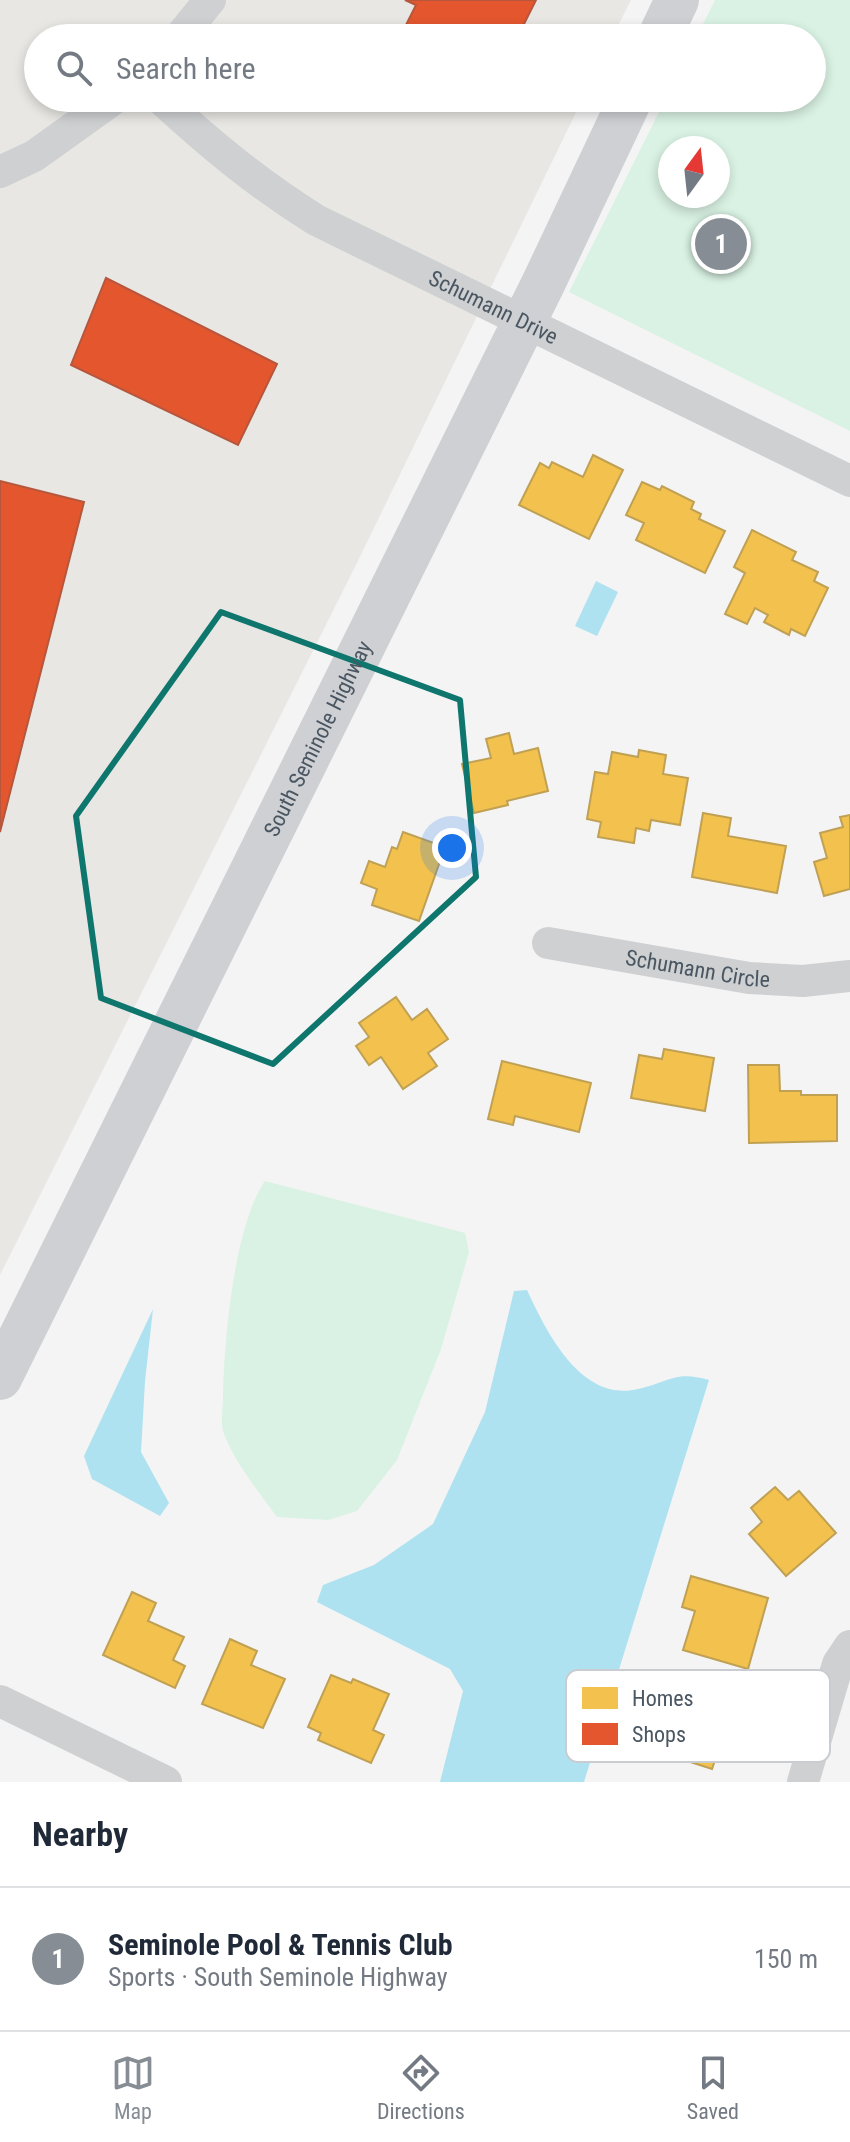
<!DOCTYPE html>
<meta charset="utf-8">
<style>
body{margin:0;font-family:"Roboto Condensed",sans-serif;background:#f6f6f7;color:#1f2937}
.compass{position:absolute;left:658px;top:136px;width:72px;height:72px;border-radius:50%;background:#fff;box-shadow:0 4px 12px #0003;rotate:15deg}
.you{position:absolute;left:452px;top:848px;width:28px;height:28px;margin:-20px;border:6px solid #fff;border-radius:50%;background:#1a73e8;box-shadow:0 0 0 12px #1a73e833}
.badge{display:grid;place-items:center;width:52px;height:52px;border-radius:50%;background:#868d94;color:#fff;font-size:26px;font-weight:700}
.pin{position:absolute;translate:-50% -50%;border:4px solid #fff;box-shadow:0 2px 8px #0006}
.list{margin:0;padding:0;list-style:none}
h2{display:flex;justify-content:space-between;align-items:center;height:104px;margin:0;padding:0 32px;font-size:34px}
h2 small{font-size:26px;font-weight:400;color:#747a83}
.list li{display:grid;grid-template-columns:52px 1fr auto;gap:24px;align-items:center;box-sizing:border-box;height:144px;padding:0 32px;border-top:2px solid #e0e1e3}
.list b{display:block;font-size:30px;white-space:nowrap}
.list p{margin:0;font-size:26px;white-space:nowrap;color:#747a83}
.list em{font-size:26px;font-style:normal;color:#747a83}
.icon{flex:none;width:44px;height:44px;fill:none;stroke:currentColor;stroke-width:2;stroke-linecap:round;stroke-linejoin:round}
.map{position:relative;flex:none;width:850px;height:1782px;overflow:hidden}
.search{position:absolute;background:#fff;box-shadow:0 4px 12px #0003;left:24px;right:24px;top:24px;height:88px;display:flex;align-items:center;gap:20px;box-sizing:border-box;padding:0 28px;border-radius:44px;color:#747a83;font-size:30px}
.sheet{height:248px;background:#fff}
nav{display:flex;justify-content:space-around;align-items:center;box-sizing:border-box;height:112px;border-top:2px solid #e0e1e3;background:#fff;font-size:22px;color:#747a83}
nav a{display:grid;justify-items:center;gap:4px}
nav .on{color:#868d94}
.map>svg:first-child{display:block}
</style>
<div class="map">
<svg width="850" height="1782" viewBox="0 0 850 1782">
<rect width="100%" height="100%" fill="#f4f4f4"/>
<!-- commercial -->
<polygon fill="#e8e7e3" points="0,0 631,0 612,38 38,38 38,98 583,98 354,569 0,1275"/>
<!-- green -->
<g fill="#d9f2e3" fill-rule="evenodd">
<path d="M715,0H850V431L569,292L666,98H812V38H696ZM670,148H718V196H670Z"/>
<path d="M265,1181L465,1233L469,1252L441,1349L397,1460L357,1511L328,1520L277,1517C258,1491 236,1464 224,1434C220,1424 223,1408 223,1397C224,1342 234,1225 265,1181Z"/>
</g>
<!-- water -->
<g fill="#aee2f0">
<polygon points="596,581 618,592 597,636 575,626"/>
<path d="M527,1290C546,1331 581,1403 638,1389C669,1382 676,1370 709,1380L584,1782H440L463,1691L450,1669L317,1602L323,1585L374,1565L433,1524L485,1412L514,1291Z"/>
<polygon points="153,1309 145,1381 141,1452 169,1503 160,1516 92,1479 84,1456"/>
</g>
<!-- homes -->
<g fill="#f2c14e" stroke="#c0a154" stroke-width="2">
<polygon points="593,455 623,470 589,539 519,505 540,463 549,468 552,462 583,477"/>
<polygon points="642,482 660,490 662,486 694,502 691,509 701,514 699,519 725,531 705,573 636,540 644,523 626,515"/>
<polygon points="752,530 796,552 792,560 818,572 814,581 828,588 805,636 791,629 789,635 764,622 768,615 755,608 747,624 725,614 745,573 734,567"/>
<polygon points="509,733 514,754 538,748 548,791 507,801 508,805 474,813 462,764 491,758 486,739"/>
<polygon points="639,750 666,755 663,774 688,778 680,825 651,820 649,831 636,828 634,843 598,837 601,822 587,819 595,772 608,774 612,752 638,757"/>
<polygon points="703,813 731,818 728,836 786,846 777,893 692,877"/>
<polygon points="850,815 850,889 824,896 814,862 827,858 820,833 843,827 840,817"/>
<polygon points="403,832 445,847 419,921 372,905 377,889 361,883 369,861 385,867 392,847 397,849"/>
<polygon points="396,997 412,1020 427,1009 448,1039 428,1053 437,1066 403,1089 381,1057 369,1065 356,1046 369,1037 359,1023"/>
<polygon points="664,1049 714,1058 705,1111 631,1098 639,1055 662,1059"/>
<polygon points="502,1061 591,1083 579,1132 515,1116 513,1125 488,1119"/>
<polygon points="748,1065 779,1065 780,1091 801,1091 801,1095 837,1095 837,1141 749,1143"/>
<polygon points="775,1487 788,1500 799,1491 836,1533 786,1576 749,1534 762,1522 751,1508"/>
<polygon points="691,1576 768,1598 748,1669 683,1650 695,1611 682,1607"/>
<polygon points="132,1592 156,1603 148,1621 184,1637 173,1660 185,1666 175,1688 103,1655"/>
<polygon points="230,1639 257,1651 251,1665 285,1679 263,1728 202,1704"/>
<polygon points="331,1675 351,1683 353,1679 389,1694 373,1730 384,1735 371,1763 318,1740 321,1733 308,1727"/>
<polygon points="665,1692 731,1714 712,1769 647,1748"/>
</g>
<!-- shops -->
<g fill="#e4572e" stroke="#b6573d" stroke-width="2">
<polygon points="405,0 536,0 517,38 413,38 402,33 416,5"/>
<polygon points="106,278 277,364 238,445 71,365"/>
<polygon points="0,481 84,502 0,832"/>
</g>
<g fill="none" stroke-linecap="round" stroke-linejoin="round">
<!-- street -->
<g stroke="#ced0d2" stroke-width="32">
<polyline points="179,38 210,0"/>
<path id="s1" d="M160,98C210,144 258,184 316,220L850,481"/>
<polyline points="0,172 34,156 115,98"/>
<path id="s2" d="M548,943L749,978L803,981L850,976"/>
<polyline points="0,1701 166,1782"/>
<polyline points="803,1782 838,1664 850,1646"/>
</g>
<!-- secondary -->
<g stroke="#ced0d4" stroke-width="44">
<polyline points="659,38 677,0"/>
<path id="s3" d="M0,1378L543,284L631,98"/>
</g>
</g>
<!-- marked area -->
<path fill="none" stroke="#0f766e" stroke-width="6" stroke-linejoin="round" d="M221,612L460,700L476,877L273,1064L101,998L76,816Z"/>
<g text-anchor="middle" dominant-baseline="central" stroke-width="8" stroke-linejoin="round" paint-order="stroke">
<!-- street labels -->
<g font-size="22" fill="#4a5661" stroke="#fff">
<text stroke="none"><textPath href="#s1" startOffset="396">Schumann Drive</textPath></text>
<text stroke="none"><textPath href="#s3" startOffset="714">South Seminole Highway</textPath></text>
<text stroke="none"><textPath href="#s2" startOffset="152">Schumann Circle</textPath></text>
</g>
</g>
<!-- legend -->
<rect x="566" y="1670" width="264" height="92" rx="12" fill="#fff" stroke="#c9ccd0" stroke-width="2"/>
<rect x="582" y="1687" width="36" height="22" fill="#f2c14e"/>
<rect x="582" y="1723" width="36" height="22" fill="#e4572e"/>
<g font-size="22" fill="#4a5661">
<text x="632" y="1706">Homes</text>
<text x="632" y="1742">Shops</text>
</g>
</svg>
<svg class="compass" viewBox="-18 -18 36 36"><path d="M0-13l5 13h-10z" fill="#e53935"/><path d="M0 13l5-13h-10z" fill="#747a83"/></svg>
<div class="you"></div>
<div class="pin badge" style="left:721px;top:244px">1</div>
<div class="search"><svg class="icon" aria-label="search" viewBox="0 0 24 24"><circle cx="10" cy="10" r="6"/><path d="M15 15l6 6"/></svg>Search here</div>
</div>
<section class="sheet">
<h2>Nearby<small></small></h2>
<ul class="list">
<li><span class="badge">1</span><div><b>Seminole Pool &amp; Tennis Club</b><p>Sports · South Seminole Highway</p></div><em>150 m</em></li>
</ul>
</section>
<nav>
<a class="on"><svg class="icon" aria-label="map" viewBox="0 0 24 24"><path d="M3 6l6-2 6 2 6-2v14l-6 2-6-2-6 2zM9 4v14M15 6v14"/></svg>Map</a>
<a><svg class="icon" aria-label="directions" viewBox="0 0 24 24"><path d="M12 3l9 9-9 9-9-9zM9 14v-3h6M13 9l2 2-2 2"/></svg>Directions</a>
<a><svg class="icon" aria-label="saved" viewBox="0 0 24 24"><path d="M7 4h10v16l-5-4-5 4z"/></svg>Saved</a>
</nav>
